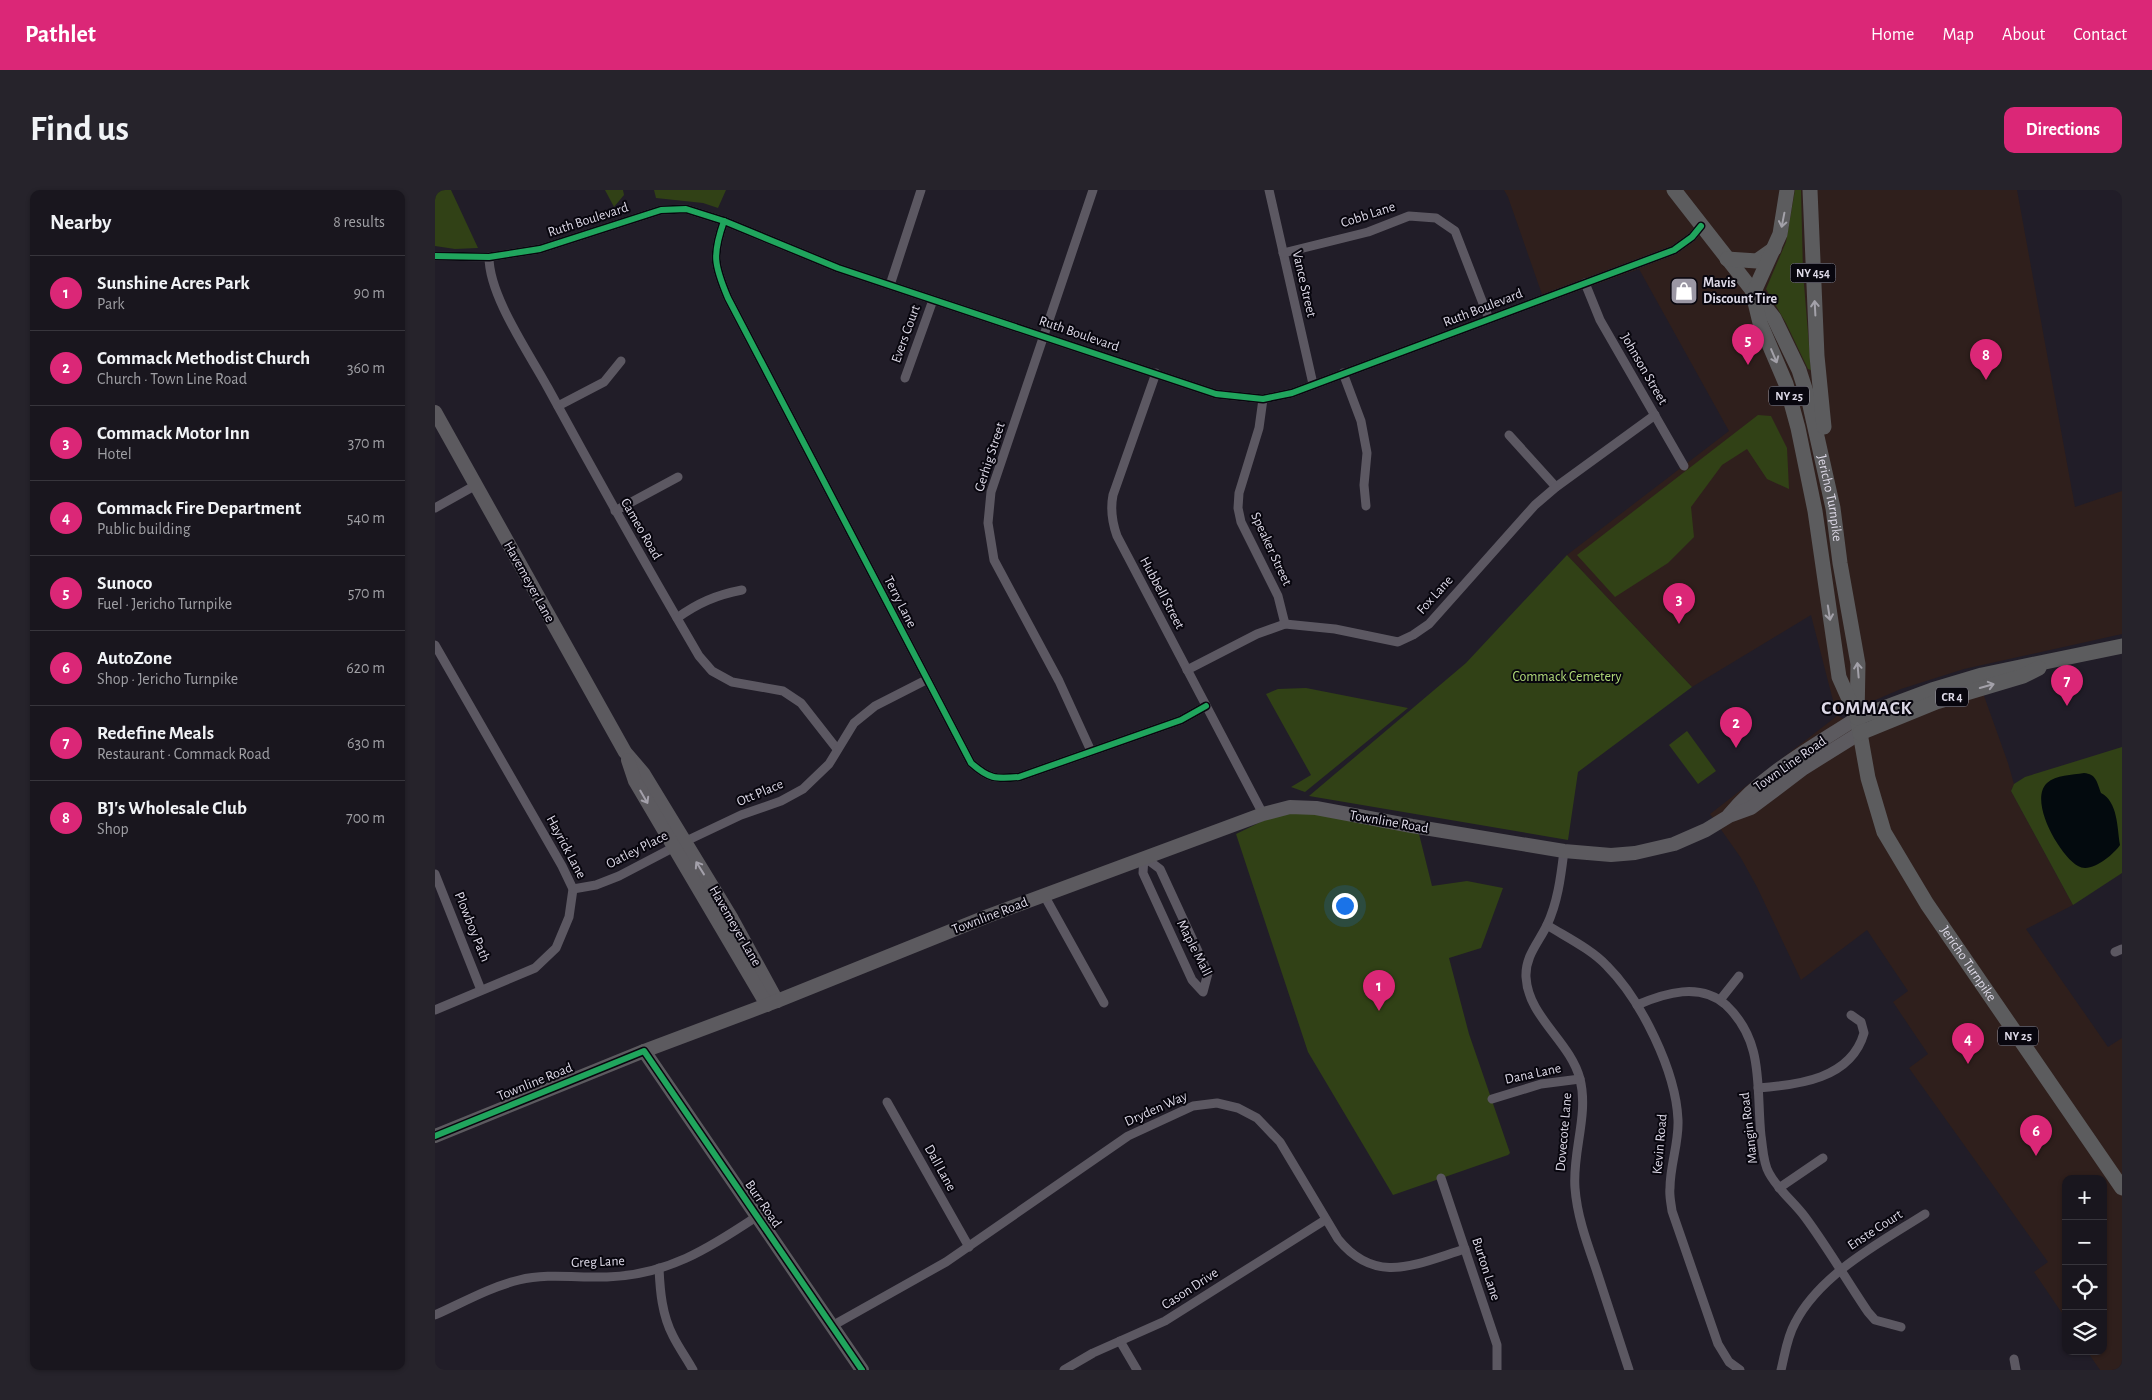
<!DOCTYPE html>
<meta charset="utf-8">
<style>
body{margin:0;font-family:"Alegreya Sans",sans-serif;background:#26232b;color:#f1f3f6}
.controls{position:absolute;right:15px;bottom:15px;display:grid;overflow:hidden;border-radius:10px;box-shadow:0 1px 4px #0004}
.controls button{width:45px;height:45px;display:grid;place-items:center;padding:0;border:0;border-bottom:1px solid #37353c;background:#19161e;color:#f1f3f6;font:25px sans-serif}
.you{position:absolute;left:909px;top:715px;width:18px;height:18px;margin:-12px;border:4px solid #fff;border-radius:50%;background:#1a73e8;box-shadow:0 0 0 8px #1a73e833}
.badge{display:grid;place-items:center;width:32px;height:32px;border-radius:50%;background:#db2777;color:#fff;font-size:16px;font-weight:700}
.pin{position:absolute;translate:-50% -41px;filter:drop-shadow(0 1px 2px #0008)}
.pin::after{content:'';position:absolute;top:26px;width:18px;height:15px;background:inherit;clip-path:polygon(0 0,100% 0,50% 100%)}
.list{margin:0;padding:0;list-style:none}
h2{display:flex;justify-content:space-between;align-items:center;height:65px;margin:0;padding:0 20px;font-size:21px}
h2 small{font-size:16px;font-weight:400;color:#9f9fa4}
.list li{display:grid;grid-template-columns:32px 1fr auto;gap:15px;align-items:center;box-sizing:border-box;height:75px;padding:0 20px;border-top:1px solid #37353c}
.list b{display:block;font-size:19px;white-space:nowrap}
.list p{margin:0;font-size:16px;white-space:nowrap;color:#9f9fa4}
.list em{font-size:16px;font-style:normal;color:#9f9fa4}
.icon{flex:none;width:28px;height:28px;fill:none;stroke:currentColor;stroke-width:2;stroke-linecap:round;stroke-linejoin:round}
.map{position:relative;flex:none;width:1687px;height:1180px;overflow:hidden;border-radius:10px}
header{display:flex;align-items:center;gap:30px;box-sizing:border-box;height:70px;padding:0 25px;background:#db2777;color:#fff}
header strong{font-size:24px}
nav{display:flex;gap:28px;margin-inline-start:auto;font-size:18px}
.intro{display:flex;align-items:center;justify-content:space-between;box-sizing:border-box;height:120px;padding:0 30px}
h1{margin:0;font-size:35px}
.button{padding:12px 22px;border-radius:10px;background:#db2777;color:#fff;font-size:18px;font-weight:700}
main{display:flex;gap:30px;padding:0 30px}
aside{flex:1;background:#19161e;border-radius:10px;box-shadow:0 1px 4px #0004}
.map>svg:first-child{display:block}
</style>
<header>
<strong>Pathlet</strong>
<nav><a>Home</a><a>Map</a><a>About</a><a>Contact</a></nav>
</header>
<div class="intro"><h1>Find us</h1><a class="button">Directions</a></div>
<main>
<aside>
<h2>Nearby<small>8 results</small></h2>
<ul class="list">
<li><span class="badge">1</span><div><b>Sunshine Acres Park</b><p>Park</p></div><em>90 m</em></li>
<li><span class="badge">2</span><div><b>Commack Methodist Church</b><p>Church · Town Line Road</p></div><em>360 m</em></li>
<li><span class="badge">3</span><div><b>Commack Motor Inn</b><p>Hotel</p></div><em>370 m</em></li>
<li><span class="badge">4</span><div><b>Commack Fire Department</b><p>Public building</p></div><em>540 m</em></li>
<li><span class="badge">5</span><div><b>Sunoco</b><p>Fuel · Jericho Turnpike</p></div><em>570 m</em></li>
<li><span class="badge">6</span><div><b>AutoZone</b><p>Shop · Jericho Turnpike</p></div><em>620 m</em></li>
<li><span class="badge">7</span><div><b>Redefine Meals</b><p>Restaurant · Commack Road</p></div><em>630 m</em></li>
<li><span class="badge">8</span><div><b>BJ's Wholesale Club</b><p>Shop</p></div><em>700 m</em></li>
</ul>
</aside>
<div class="map">
<svg width="1687" height="1180" viewBox="0 0 1687 1180">
<rect width="100%" height="100%" fill="#211d28"/>
<!-- commercial -->
<polygon fill="#2f1f1c" points="1069,0 1582,0 1640,317 1687,301 1687,444 1529,479 1466,499 1403,526 1432,540 1548,503 1573,573 1579,594 1576,601 1638,715 1591,739 1673,857 1687,848 1687,1180 1665,1180 1652,1161 1668,1161 1668,989 1631,989 1631,1129 1599,1082 1613,1072 1474,878 1493,864 1458,812 1473,801 1432,740 1366,790 1322,697 1306,668 1275,624 1402,526 1376,425 1257,497 1132,365 1294,241 1204,79 1110,113 1073,7"/>
<!-- green -->
<g fill="#314116">
<polygon points="0,0 16,0 43,58 20,59 0,56"/>
<polygon points="170,0 188,0 189,5 179,17"/>
<polygon points="219,0 291,0 283,18 268,13 221,8"/>
<polygon points="1360,0 1366,0 1368,82 1376,180 1373,179 1351,133 1331,99 1351,52"/>
<polygon points="1323,225 1336,226 1352,258 1354,299 1332,289 1312,259 1287,275 1256,317 1259,347 1233,373 1180,407 1142,365"/>
<polygon points="1132,365 1257,497 1143,582 1133,650 874,606 1031,473"/>
<polygon points="871,498 973,518 870,602 856,597 876,585 831,504 843,499"/>
<polygon points="1252,541 1281,581 1263,594 1234,555"/>
<polygon points="1687,557 1687,683 1638,715 1576,601 1579,594 1590,587"/>
<polygon points="874,622 984,644 997,696 1032,691 1068,698 1046,758 1014,768 1034,844 1075,963 1073,965 958,1005 873,862 801,644 840,625"/>
</g>
<!-- water -->
<path fill="#030a0e" d="M1649,583C1661,584 1662,592 1666,603C1683,612 1682,637 1685,655C1678,665 1656,684 1643,676C1625,666 1593,611 1612,593C1621,585 1637,585 1649,583Z"/>
<g fill="none" stroke-linecap="round" stroke-linejoin="round">
<!-- street -->
<g stroke="#5c5862" stroke-width="9">
<polyline points="834,0 878,194"/>
<path d="M289,31C277,65 279,75 293,108L536,573C554,589 560,589 584,587L746,530L771,516"/>
<polyline points="848,63 933,42 974,26 1001,28 1020,41 1054,129"/>
<polyline points="0,66 54,67 105,59 226,20 251,19 289,31 403,78 781,204 828,209 857,203 1239,60 1257,47 1266,36"/>
<path d="M54,67C54,106 94,163 113,198C162,288 212,377 264,466L277,481L297,492L348,501L366,513L402,559"/>
<polyline points="1150,93 1165,130 1249,276"/>
<polyline points="455,95 486,0"/>
<path d="M721,183L678,305C675,320 677,332 682,346L828,624"/>
<polyline points="908,183 926,231 932,263 929,295 931,316"/>
<polyline points="470,188 498,110"/>
<polyline points="828,209 824,238 804,303 803,318 806,332 843,406 850,434"/>
<polyline points="123,216 169,192 186,171"/>
<polyline points="1074,245 1121,297"/>
<polyline points="0,318 41,295"/>
<polyline points="180,321 243,287"/>
<path d="M242,428C263,413 281,405 307,400"/>
<polyline points="0,455 127,676 138,699 134,727 121,758 100,778 0,820"/>
<polyline points="752,480 822,444 850,434 900,439 963,452 978,445 994,434 1100,315 1121,297 1220,225"/>
<polyline points="656,561 624,491 559,370 553,333 556,302 658,0"/>
<path d="M1129,661C1126,685 1123,712 1112,735C1104,752 1090,766 1091,787C1093,827 1135,851 1145,889C1154,925 1137,962 1140,998C1142,1026 1152,1053 1161,1079C1172,1113 1183,1146 1194,1180"/>
<polygon points="709,667 725,679 773,783 768,802 757,790 708,683"/>
<polyline points="0,684 46,800"/>
<polyline points="138,699 161,695 184,686 249,652 306,625 346,611 368,599 394,574 419,533 440,516 491,490"/>
<polyline points="609,705 669,813"/>
<path d="M1112,735C1131,747 1156,759 1172,776C1206,810 1241,881 1243,930C1244,953 1235,975 1235,998C1234,1005 1236,1013 1237,1021L1283,1154L1294,1172L1305,1180"/>
<polyline points="1680,762 1687,759"/>
<polyline points="1285,810 1304,786"/>
<path d="M1202,815C1230,803 1265,792 1291,815C1330,852 1321,897 1326,946C1328,958 1328,973 1334,983C1343,1000 1359,1012 1370,1027C1393,1058 1412,1091 1433,1122L1440,1130L1466,1137"/>
<path d="M1323,898C1363,895 1416,889 1429,843L1426,832L1416,825"/>
<polyline points="1057,909 1106,894 1145,889"/>
<polyline points="452,912 534,1057"/>
<polyline points="1006,988 1062,1155 1062,1180"/>
<polyline points="1344,998 1388,968"/>
<path d="M224,1078C225,1101 227,1125 238,1146C244,1158 252,1169 258,1180"/>
<path d="M0,1125C27,1113 55,1097 84,1090C112,1083 143,1088 172,1087C232,1085 273,1059 321,1027"/>
<path d="M397,1136L511,1072L693,946L758,916L782,913L803,918L822,928L845,952L903,1049C941,1096 981,1074 1030,1059"/>
<polyline points="685,1151 702,1180"/>
<polyline points="1579,1169 1581,1180"/>
<polyline points="629,1180 658,1163 730,1131 890,1030"/>
<path d="M1346,1180C1350,1164 1352,1147 1360,1133C1385,1084 1446,1052 1490,1024"/>
</g>
<!-- secondary -->
<g stroke="#5c5a5f" stroke-width="14">
<polyline points="0,222 190,562 208,583 297,729 342,811"/>
<polyline points="193,570 200,591 332,815"/>
<path d="M1294,625C1327,584 1378,557 1422,528"/>
<polyline points="209,861 427,1180"/>
<polyline points="0,946 209,861 342,811 553,726 828,624 855,617 881,618 977,636 1129,661 1176,665 1200,663 1239,654 1271,640 1294,626 1316,618 1369,578 1425,543"/>
</g>
<!-- primary -->
<g stroke="#5c5c5e" stroke-width="15">
<path id="s1" d="M1239,0L1339,128L1364,180L1374,211L1398,318L1405,373L1423,474L1422,528L1425,543L1433,588L1449,642L1492,714L1687,998"/>
<polyline points="1375,0 1382,166 1389,237"/>
<polyline points="1292,69 1322,71 1339,59"/>
<polyline points="1318,104 1345,44 1352,0"/>
<polyline points="1319,108 1325,133 1351,194 1363,238 1380,321 1404,487 1421,525"/>
<polyline points="1422,528 1497,500 1547,485 1687,456"/>
<polyline points="1425,543 1501,512 1588,486 1604,478"/>
</g>
<defs>
<g id="cycleway">
<path d="M289,31C277,65 279,75 293,108L536,573C554,589 560,589 584,587L746,530L771,516"/>
<polyline points="0,66 54,67 105,59 226,20 251,19 289,31 403,78 781,204 828,209 857,203 1239,60 1257,47 1266,36"/>
<polyline points="0,946 209,861 427,1180"/>
</g>
</defs>
<!-- cycleway casing -->
<use href="#cycleway" stroke="#08060e" stroke-width="9"/>
<!-- cycleway -->
<use href="#cycleway" stroke="#20a55d" stroke-width="6"/>
</g>
<!-- one-way arrows -->
<defs><path id="oneway-shaft" d="M-6 0H5M1.5-3L5.5 0L1.5 3" fill="none" stroke-width="1.6" stroke-linecap="round" stroke-linejoin="round" transform="scale(1.25)"/></defs>
<g stroke="#a3a1a9">
<use href="#oneway-shaft" transform="translate(1348 30) rotate(101)"/>
<use href="#oneway-shaft" transform="translate(1380 118) rotate(-93)"/>
<use href="#oneway-shaft" transform="translate(1339 166) rotate(67)"/>
<use href="#oneway-shaft" transform="translate(1394 423) rotate(81)"/>
<use href="#oneway-shaft" transform="translate(1423 480) rotate(-95)"/>
<use href="#oneway-shaft" transform="translate(1552 496) rotate(-16)"/>
</g>
<g stroke="#a3a0aa">
<use href="#oneway-shaft" transform="translate(209 607) rotate(60)"/>
<use href="#oneway-shaft" transform="translate(265 678) rotate(-122)"/>
</g>
<!-- icons -->
<defs>
<symbol id="shop-square" viewBox="-11 -11 22 22"><rect x="-9" y="-9" width="18" height="18" rx="4" fill="#9b97a4" stroke="#08060e"/><path d="M-5-2.5h2.3a2.7 3.5 0 0 1 5.4 0H5L5.5 6h-11ZM-1.5-2.5h3a1.5 2.3 0 0 0-3 0Z" fill="#fff"/></symbol>
</defs>
<g fill-rule="evenodd">
<use href="#shop-square" x="1233" y="85" width="32" height="32"/>
</g>
<g text-anchor="middle" dominant-baseline="central" stroke-width="4" stroke-linejoin="round" paint-order="stroke">
<!-- shield labels -->
<g fill="#08060e" stroke="#9d9aa6" stroke-width="1">
<rect x="1355.5" y="73.5" width="45" height="19" rx="4"/>
<rect x="1334" y="196.5" width="40" height="19" rx="4"/>
<rect x="1501" y="497.5" width="32" height="19" rx="4"/>
<rect x="1563" y="836.5" width="40" height="19" rx="4"/>
</g>
<g font-size="12" font-weight="bold" fill="#ddd9e7">
<text x="1378" y="83">NY 454</text>
<text x="1354" y="206">NY 25</text>
<text x="1517" y="507">CR 4</text>
<text x="1583" y="846">NY 25</text>
</g>
<!-- street labels -->
<g font-size="14" fill="#ddd9e7" stroke="#08060e">
<text transform="translate(933 25) rotate(-18)">Cobb Lane</text>
<text transform="translate(153 30) rotate(-18)">Ruth Boulevard</text>
<text transform="translate(869 94) rotate(77)">Vance Street</text>
<text transform="translate(1048 118) rotate(-21)">Ruth Boulevard</text>
<text transform="translate(471 144) rotate(-70)">Evers Court</text>
<text transform="translate(644 144) rotate(19)">Ruth Boulevard</text>
<text transform="translate(1209 179) rotate(60)">Johnson Street</text>
<text transform="translate(555 267) rotate(-72)">Gerhig Street</text>
<text stroke="none"><textPath href="#s1" startOffset="352">Jericho Turnpike</textPath></text>
<text transform="translate(206 339) rotate(60)">Cameo Road</text>
<text transform="translate(836 359) rotate(65)">Speaker Street</text>
<text transform="translate(94 392) rotate(61)">Havemeyer Lane</text>
<text transform="translate(727 403) rotate(62)">Hubbell Street</text>
<text transform="translate(1000 405) rotate(-48)">Fox Lane</text>
<text transform="translate(465 412) rotate(63)">Terry Lane</text>
<text transform="translate(1355 574) rotate(-35)">Town Line Road</text>
<text transform="translate(325 603) rotate(-23)">Ott Place</text>
<text transform="translate(954 632) rotate(10)">Townline Road</text>
<text transform="translate(131 657) rotate(62)">Hayrick Lane</text>
<text transform="translate(202 660) rotate(-27)">Oatley Place</text>
<text transform="translate(555 726) rotate(-21)">Townline Road</text>
<text transform="translate(300 736) rotate(60)">Havemeyer Lane</text>
<text transform="translate(37 737) rotate(68)">Plowboy Path</text>
<text transform="translate(759 758) rotate(63)">Maple Mall</text>
<text stroke="none"><textPath href="#s1" startOffset="848">Jericho Turnpike</textPath></text>
<text transform="translate(1098 884) rotate(-12)">Dana Lane</text>
<text transform="translate(100 892) rotate(-22)">Townline Road</text>
<text transform="translate(721 919) rotate(-24)">Dryden Way</text>
<text transform="translate(1314 938) rotate(-97)">Mangin Road</text>
<text transform="translate(1129 942) rotate(-85)">Dovecote Lane</text>
<text transform="translate(1225 954) rotate(-85)">Kevin Road</text>
<text transform="translate(505 978) rotate(61)">Dall Lane</text>
<text transform="translate(328 1014) rotate(56)">Burr Road</text>
<text transform="translate(1440 1040) rotate(-33)">Enste Court</text>
<text transform="translate(163 1072) rotate(-2)">Greg Lane</text>
<text transform="translate(1051 1079) rotate(72)">Burton Lane</text>
<text transform="translate(755 1099) rotate(-33)">Cason Drive</text>
</g>
<!-- poi labels -->
<g font-size="14" font-weight="bold" fill="#ddd9e7" stroke="#08060e" text-anchor="start">
<text x="1268" y="93">Mavis<tspan x="1268" dy="16">Discount Tire</tspan></text>
</g>
<!-- park labels -->
<g font-size="14" fill="#b3dd7a" stroke="#08060e">
<text x="1132" y="487">Commack Cemetery</text>
</g>
<!-- district labels -->
<g font-size="19" font-weight="bold" letter-spacing="1" fill="#ddd9e7" stroke="#08060e">
<text x="1432" y="518">COMMACK</text>
</g>
</g>
</svg>
<div class="controls">
<button>+</button>
<button>−</button>
<button><svg class="icon" aria-label="locate" viewBox="0 0 24 24"><circle cx="12" cy="12" r="6"/><path d="M12 2v4M12 18v4M2 12h4M18 12h4"/></svg></button>
<button><svg class="icon" aria-label="layers" viewBox="0 0 24 24"><path d="M12 4l9 5-9 5-9-5zM3 14l9 5 9-5"/></svg></button>
</div>
<div class="you"></div>
<div class="pin badge" style="left:944px;top:821px">1</div>
<div class="pin badge" style="left:1301px;top:558px">2</div>
<div class="pin badge" style="left:1244px;top:434px">3</div>
<div class="pin badge" style="left:1533px;top:874px">4</div>
<div class="pin badge" style="left:1313px;top:175px">5</div>
<div class="pin badge" style="left:1601px;top:966px">6</div>
<div class="pin badge" style="left:1632px;top:516px">7</div>
<div class="pin badge" style="left:1551px;top:190px">8</div>
</div>
</main>
